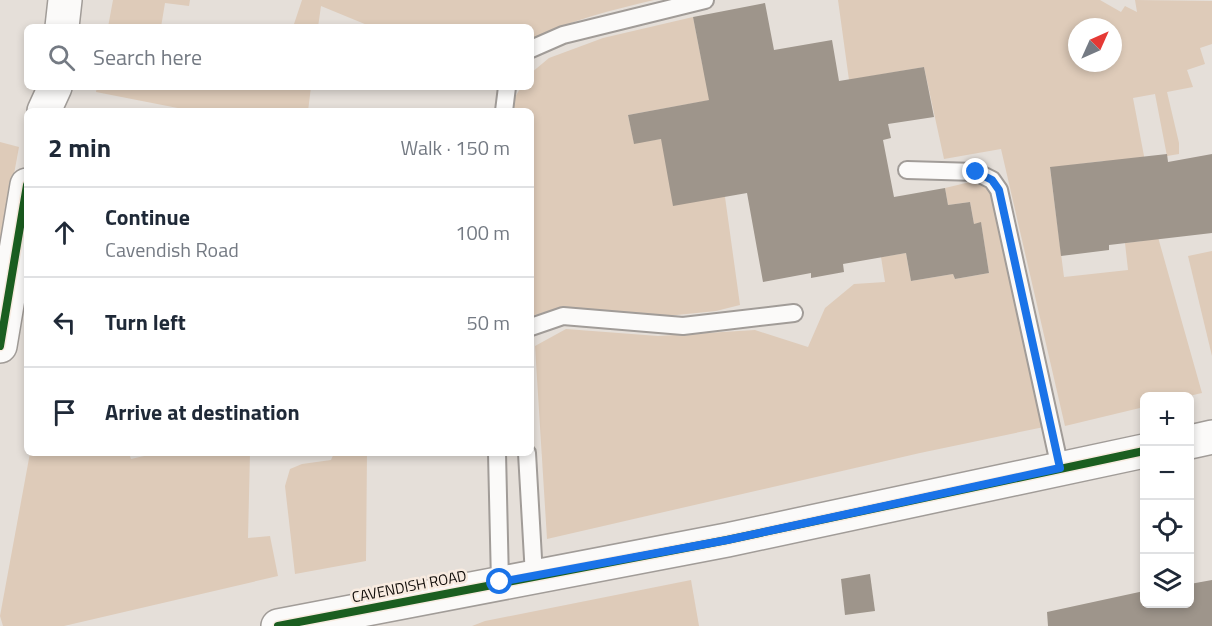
<!DOCTYPE html>
<meta charset="utf-8">
<style>
body{margin:0;font-family:"Titillium Web",sans-serif;background:#f2f2f3;color:#1f2937}
.controls{position:absolute;right:18px;bottom:18px;display:grid;overflow:hidden;border-radius:9px;box-shadow:0 3px 9px #0003}
.controls button{width:54px;height:54px;display:grid;place-items:center;padding:0;border:0;border-bottom:2px solid #e0e1e3;background:#fff;color:#1f2937;font:30px sans-serif}
.compass{position:absolute;left:1068px;top:18px;width:54px;height:54px;border-radius:50%;background:#fff;box-shadow:0 3px 9px #0003;rotate:45deg}
.stop{position:absolute;width:18px;height:18px;margin:-14px;border:4px solid #1a73e8;border-radius:50%;background:#fff}
.stop.end{background:#1a73e8;border-color:#fff;box-shadow:0 2px 6px #0008}
.list{margin:0;padding:0;list-style:none}
h2{display:flex;justify-content:space-between;align-items:center;height:78px;margin:0;padding:0 24px;font-size:26px}
h2 small{font-size:20px;font-weight:400;color:#747a83}
.list li{display:grid;grid-template-columns:39px 1fr auto;gap:18px;align-items:center;box-sizing:border-box;height:90px;padding:0 24px;border-top:2px solid #e0e1e3}
.list b{display:block;font-size:22px;white-space:nowrap}
.list p{margin:0;font-size:20px;white-space:nowrap;color:#747a83}
.list em{font-size:20px;font-style:normal;color:#747a83}
.icon{flex:none;width:33px;height:33px;fill:none;stroke:currentColor;stroke-width:2;stroke-linecap:round;stroke-linejoin:round}
.map{position:relative;flex:none;width:1212px;height:626px;overflow:hidden}
.search{position:absolute;background:#fff;box-shadow:0 3px 9px #0003;left:24px;top:24px;width:510px;height:66px;display:flex;align-items:center;gap:15px;box-sizing:border-box;padding:0 21px;border-radius:9px;color:#747a83;font-size:22px}
.panel{position:absolute;background:#fff;box-shadow:0 3px 9px #0003;left:24px;top:108px;width:510px;height:348px;border-radius:9px}
.map>svg:first-child{display:block}
</style>
<div class="map">
<svg width="1212" height="626" viewBox="0 0 1212 626">
<rect width="100%" height="100%" fill="#e5dfd9"/>
<!-- green -->
<g fill="#decbb9" fill-rule="evenodd">
<polygon points="113,0 190,0 189,6 165,3 161,27 108,27"/>
<path d="M302,0H654C612,10 570,20 531,40V27H372L321,6L318,27H293Z"/>
<path d="M838,0H1100L1121,12L1125,6L1137,12L1135,0L1212,1V44L1200,48L1205,64L1187,70L1193,87L1167,92L1179,143V154L1167,156L1155,94L1133,98L1148,177L1103,161L1050,168L1064,277L1128,270L1125,243L1143,241L1154,223L1202,393L1189,396H1144V407L1065,426L1001,149L944,159L924,67L849,80ZM1077,27H1113V63H1077Z"/>
<polygon points="693,17 703,68 775,55 788,86 628,115 634,143 661,139 725,197 740,305 716,311 667,316 560,308 531,316 531,111 513,111 514,99 521,87 531,87 531,73 549,58 603,38"/>
<polygon points="97,87 311,87 308,111 193,111 96,92"/>
<polygon points="0,142 19,147 0,250"/>
<polygon points="970,182 992,189 1044,427 920,453 547,539 535,346 566,329 658,336 755,330 808,347 825,308 854,284 885,282 881,257 906,253 911,281 953,274 955,279 989,273 981,223 974,224 970,202 948,205 945,188"/>
<polygon points="1212,251 1212,356 1188,256"/>
<polygon points="30,453 129,453 131,459 157,453 250,453 248,538 270,536 278,576 64,626 3,626 0,616"/>
<polygon points="334,453 367,453 366,561 295,574 285,486 290,469 302,464 331,460"/>
<polygon points="691,580 699,626 472,626 485,621"/>
</g>
<!-- building -->
<g fill="#9e958b">
<polygon points="765,3 774,50 832,40 839,81 924,67 934,117 888,124 891,138 883,140 894,197 945,188 948,205 970,202 974,224 981,222 989,273 955,279 953,274 911,281 906,253 843,264 844,272 811,278 811,273 763,282 747,193 673,206 661,139 634,144 628,115 709,100 693,17"/>
<polygon points="1167,154 1168,162 1212,154 1212,233 1109,245 1109,250 1061,256 1050,167"/>
<polygon points="870,574 875,611 845,615 841,579"/>
<polygon points="1212,580 1212,626 1048,626 1047,612 1144,591 1144,603 1190,603 1190,584"/>
</g>
<g fill="none" stroke-linecap="round" stroke-linejoin="round">
<defs>
<g id="lane">
<polyline points="531,49 563,35 705,0"/>
<polyline points="504,111 507,87"/>
<polyline points="907,170 976,172 992,180 999,190 1060,468"/>
<polyline points="531,327 563,316 683,326 794,313"/>
<polyline points="497,453 500,582"/>
<polyline points="527,453 534,576"/>
</g>
<g id="street">
<polyline points="62,27 65,0"/>
<polyline points="44,111 55,87"/>
<polyline points="0,346 27,185"/>
<polyline points="1190,442 1212,437"/>
<polyline points="278,626 727,540 1144,451"/>
</g>
</defs>
<!-- lane casing -->
<use href="#lane" stroke="#a19c98" stroke-width="20"/>
<!-- street casing -->
<use href="#street" stroke="#a19c98" stroke-width="36"/>
<!-- lane -->
<use href="#lane" stroke="#fbfaf9" stroke-width="16"/>
<!-- street -->
<use href="#street" stroke="#fbfaf9" stroke-width="33"/>
<defs>
<g id="cycleway">
<polyline points="0,346 27,185"/>
<polyline points="278,626 727,540 1144,451"/>
</g>
</defs>
<!-- cycleway casing -->
<use href="#cycleway" stroke="#f8ebe0" stroke-width="11"/>
<!-- cycleway -->
<use href="#cycleway" stroke="#1b5e20" stroke-width="8"/>
</g>
<g fill="none" stroke-linecap="round" stroke-linejoin="round">
<!-- route -->
<polyline stroke="#1a73e8" stroke-width="8" points="500,582 727,540 1060,468 999,190 992,180 976,172"/>
</g>
<g text-anchor="middle" dominant-baseline="central" stroke-width="5" stroke-linejoin="round" paint-order="stroke">
<!-- street labels -->
<g font-size="15" fill="#100c08" stroke="#f8ebe0">
<text transform="translate(409 586) rotate(-11)">CAVENDISH ROAD</text>
</g>
</g>
</svg>
<div class="controls">
<button>+</button>
<button>−</button>
<button><svg class="icon" aria-label="locate" viewBox="0 0 24 24"><circle cx="12" cy="12" r="6"/><path d="M12 2v4M12 18v4M2 12h4M18 12h4"/></svg></button>
<button><svg class="icon" aria-label="layers" viewBox="0 0 24 24"><path d="M12 4l9 5-9 5-9-5zM3 14l9 5 9-5"/></svg></button>
</div>
<svg class="compass" viewBox="-18 -18 36 36"><path d="M0-13l5 13h-10z" fill="#e53935"/><path d="M0 13l5-13h-10z" fill="#747a83"/></svg>
<div class="stop" style="left:500px;top:582px"></div>
<div class="stop end" style="left:976px;top:172px"></div>
<div class="search"><svg class="icon" aria-label="search" viewBox="0 0 24 24"><circle cx="10" cy="10" r="6"/><path d="M15 15l6 6"/></svg>Search here</div>
<section class="panel">
<h2>2 min<small>Walk · 150 m</small></h2>
<ul class="list">
<li><svg class="icon" aria-label="ahead" viewBox="0 0 24 24"><path d="M12 20V5M6 11l6-6 6 6"/></svg><div><b>Continue</b><p>Cavendish Road</p></div><em>100 m</em></li>
<li><svg class="icon" aria-label="left" viewBox="0 0 24 24"><path d="M17 20v-9H6M10 6l-5 5 5 5"/></svg><div><b>Turn left</b></div><em>50 m</em></li>
<li><svg class="icon" aria-label="arrive" viewBox="0 0 24 24"><path d="M6 21V4h12l-3 4 3 4H6"/></svg><div><b>Arrive at destination</b></div></li>
</ul>
</section>
</div>
